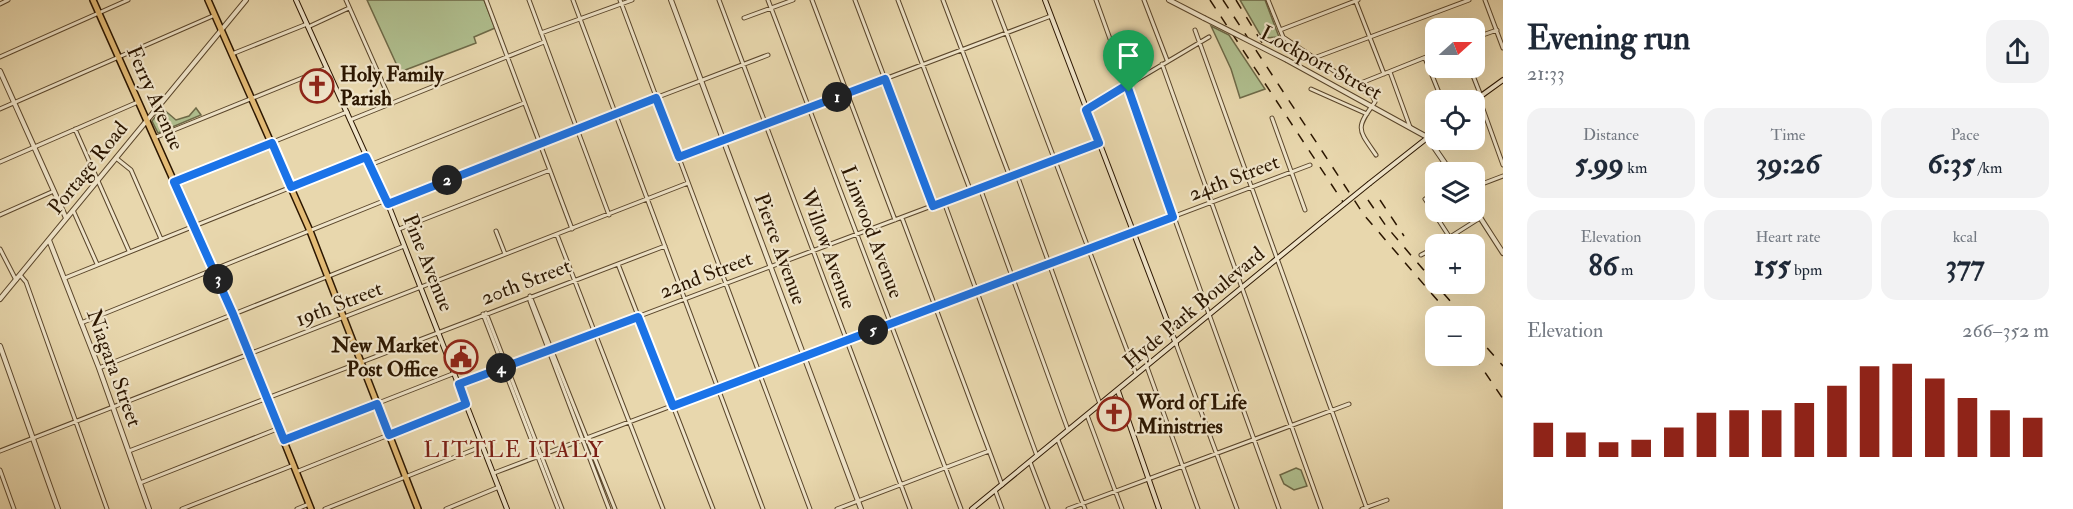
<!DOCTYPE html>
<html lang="en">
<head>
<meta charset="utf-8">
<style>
	:root { --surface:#fff; --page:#f2f2f3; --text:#1f2937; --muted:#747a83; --accent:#8f2418 }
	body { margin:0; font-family:"IM FELL Double Pica",serif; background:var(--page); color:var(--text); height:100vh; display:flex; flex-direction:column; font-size:22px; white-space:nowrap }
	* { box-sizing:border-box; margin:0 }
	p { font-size:20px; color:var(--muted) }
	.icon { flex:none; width:33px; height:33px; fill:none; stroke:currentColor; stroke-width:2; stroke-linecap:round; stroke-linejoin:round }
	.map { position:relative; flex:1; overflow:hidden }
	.drawer { display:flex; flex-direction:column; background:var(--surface); width:570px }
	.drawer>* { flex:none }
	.needle { width:39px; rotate:69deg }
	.controls { position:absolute; left:1425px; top:18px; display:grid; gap:12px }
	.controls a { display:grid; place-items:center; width:60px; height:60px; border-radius:12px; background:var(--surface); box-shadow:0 6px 24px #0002; font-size:30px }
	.pin { position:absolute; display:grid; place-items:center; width:51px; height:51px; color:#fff; margin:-62px -26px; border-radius:50% 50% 50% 0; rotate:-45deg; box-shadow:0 0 6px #0007 }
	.pin .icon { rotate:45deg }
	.km { position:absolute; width:30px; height:30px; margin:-15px; border-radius:50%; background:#222; color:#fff; font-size:16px; line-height:30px; text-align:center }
	.round { display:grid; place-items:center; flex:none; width:63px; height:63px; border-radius:18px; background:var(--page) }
	.summary { display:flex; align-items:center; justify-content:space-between; height:102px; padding:0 24px }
	h1 { font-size:33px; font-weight:700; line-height:45px }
	.figures { display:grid; grid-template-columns:repeat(3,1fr); gap:9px; height:102px; padding:6px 24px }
	.figures div { display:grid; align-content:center; border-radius:15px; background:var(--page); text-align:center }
	.figures b { font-size:30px; font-weight:700 }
	.figures small { font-size:16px; font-weight:400 }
	.figures p { font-size:16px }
	.chart { height:168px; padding:12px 24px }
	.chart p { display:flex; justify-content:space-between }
	.chart svg { width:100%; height:108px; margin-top:6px; stroke:var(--accent); stroke-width:6 }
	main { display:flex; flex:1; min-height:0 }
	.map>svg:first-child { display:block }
	.green { fill:#b0bf8f; stroke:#6e6a48; stroke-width:1.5 }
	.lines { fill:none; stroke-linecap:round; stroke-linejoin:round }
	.minor-casing { stroke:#5a462b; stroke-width:5 }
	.tertiary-casing { stroke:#5a462b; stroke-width:6 }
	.secondary-casing { stroke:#2b1600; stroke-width:6 }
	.primary-casing { stroke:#2b1600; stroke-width:8 }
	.minor { stroke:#f0e5ca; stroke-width:3 }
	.tertiary { stroke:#f0e5ca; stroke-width:4 }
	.secondary { stroke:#f0e5ca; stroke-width:4 }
	.primary { stroke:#e4bc76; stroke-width:5 }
	.rail { stroke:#2b1600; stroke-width:1.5; stroke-dasharray:10 10; stroke-linecap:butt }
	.tertiary-bridge-casing { stroke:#5a462b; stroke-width:6; stroke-linecap:butt }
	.secondary-bridge-casing { stroke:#2b1600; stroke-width:6; stroke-linecap:butt }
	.tertiary-bridge { stroke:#f0e5ca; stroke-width:4 }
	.secondary-bridge { stroke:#f0e5ca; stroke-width:4 }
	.route-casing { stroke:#fff; stroke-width:12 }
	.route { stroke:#1a73e8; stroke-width:8 }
	.labels { text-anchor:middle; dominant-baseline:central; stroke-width:4.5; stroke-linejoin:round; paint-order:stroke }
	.street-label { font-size:21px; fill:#2b1600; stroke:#f0e5ca }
	.poi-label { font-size:21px; font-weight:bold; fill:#2b1600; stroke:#f0e5ca; text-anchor:start }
	.neighbourhood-label { font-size:22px; letter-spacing:1.5px; fill:#7a1f14; stroke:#f0e5ca }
</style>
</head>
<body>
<main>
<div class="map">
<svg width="1503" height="509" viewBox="0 0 1503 509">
	<rect width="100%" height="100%" fill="#e8d7ad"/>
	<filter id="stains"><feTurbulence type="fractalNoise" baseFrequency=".00333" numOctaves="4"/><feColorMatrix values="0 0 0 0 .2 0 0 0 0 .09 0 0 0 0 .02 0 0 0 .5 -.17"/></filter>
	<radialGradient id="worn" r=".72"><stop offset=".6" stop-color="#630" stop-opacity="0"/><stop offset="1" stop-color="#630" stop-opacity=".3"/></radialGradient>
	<path class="green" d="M367 0H484L495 28 474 37 476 43 400 72Z
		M1240 0H1265L1279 37 1262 38Z
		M1211 26 1229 35 1265 89 1240 98 1231 69Z
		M162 108 176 120 189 116 196 108 201 115 158 133 152 121Z
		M1296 468 1301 470 1307 486 1294 490 1284 484 1280 475Z"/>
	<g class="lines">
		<g class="minor-casing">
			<path id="minor" d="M346 0 392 104
				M486 0 572 229
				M529 0 609 215
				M573 0 763 509
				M620 0 810 509
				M719 0 910 509
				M768 0 961 509
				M812 0 895 220
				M855 0 933 206
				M898 0 971 192
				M943 0 1010 177
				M994 0 1136 374
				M1096 0 1279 509
				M1144 0 1167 60
				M1268 0 1283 37 1373 97 1375 102C1355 129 1358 129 1376 155
				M1485 0 1503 48
				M1356 2 1384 74
				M0 4 8 0
				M744 18 793 0
				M308 27 349 8
				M1195 30 1367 509
				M1280 30 1358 0
				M541 33 632 0
				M1474 38 1497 30
				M232 54 307 24
				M0 57 128 0
				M1314 58 1469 0
				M1425 58 1442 100
				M1162 64 1321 509
				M1470 68 1481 96
				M1390 72 1410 127
				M1356 85 1436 53
				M1311 89 1367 114
				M1479 98 1503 165
				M0 109 215 15
				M1086 110 1209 37
				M1272 118 1305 210
				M350 120 544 42
				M75 129 129 251
				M154 138 327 68
				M679 157 1051 16
				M116 158 131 170 161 239
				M0 162 138 102
				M370 165 524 103
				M1017 175 1100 404
				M174 182 347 112
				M1474 187 1503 176
				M980 188 1068 430
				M1425 199 1454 244
				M944 202 1037 456
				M388 204 616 113 768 55
				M73 210 97 264
				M0 215 54 191
				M902 218 1002 485
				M399 229 550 170
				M496 231 505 254
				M557 235 663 509
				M1439 244 1480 218
				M0 249 16 280
				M1421 255 1436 247
				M618 264 713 509
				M20 275 26 282 107 509
				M65 278 366 157
				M530 296 615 509
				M530 296V301L609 509
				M486 313 562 509
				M483 314 558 509
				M81 323 386 200
				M1176 344 1237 509
				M1147 367 1198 509
				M99 368 404 246
				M459 384 1099 143
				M1087 415 1122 509
				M284 440 455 373
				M1058 440 1085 509
				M0 451 688 183
				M129 451 665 246
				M1030 462 1048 509
				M0 470 14 509
				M296 472 466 404
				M494 473 1310 165
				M140 483 277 429
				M995 490 1002 509
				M182 509 294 465
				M297 509 309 504
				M325 509 483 446
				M446 509 499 487
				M837 509 989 451
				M1068 509 1349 404
				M1362 509 1387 500"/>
		</g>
		<g class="tertiary-casing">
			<path id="tertiary" d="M671 0 861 509
				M1169 0 1204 18
				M1287 60 1427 137 1451 172
				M0 71 66 218
				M1474 208 1503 253
				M49 240 99 368 149 509
				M0 299 246 0
				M0 346 58 509"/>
		</g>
		<g class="secondary-casing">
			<path id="secondary" d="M296 0 388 204 507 509
				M1045 0 1176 344
				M1474 101 1503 80
				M1370 183 1436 131
				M1118 391 1159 509
				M972 509 1323 221"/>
		</g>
		<g class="primary-casing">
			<path id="primary" d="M93 0 233 314 311 509
				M208 0 310 231 418 509"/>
		</g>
		<use href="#minor" class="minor"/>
		<use href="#tertiary" class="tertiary"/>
		<use href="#secondary" class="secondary"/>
		<use href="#primary" class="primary"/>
		<path class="rail" d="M1210 0 1343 202
			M1223 0 1364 215 1451 316
			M1236 0 1267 51
			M1368 200 1386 226 1463 316
			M1380 200 1404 236
			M1474 333 1503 366
			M1474 356 1503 399"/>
		<g class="tertiary-bridge-casing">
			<path id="tertiary-bridge" d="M1204 18 1287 60"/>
		</g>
		<g class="secondary-bridge-casing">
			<path id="secondary-bridge" d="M1323 221 1370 183"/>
		</g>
		<use href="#tertiary-bridge" class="tertiary-bridge"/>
		<use href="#secondary-bridge" class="secondary-bridge"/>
	</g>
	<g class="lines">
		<g class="route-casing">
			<path id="route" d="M885 79 933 206 1099 143 1086 110 1127 85 1173 217 673 406 638 317 459 384 466 404 389 435 377 404 284 440 233 314 174 182 272 143 291 187 366 157 388 204 656 98 679 157Z"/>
		</g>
		<use href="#route" class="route"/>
	</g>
	<defs>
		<g id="church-ring" transform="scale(1.725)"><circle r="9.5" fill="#f0e5ca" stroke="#8f2418" stroke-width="1.5"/><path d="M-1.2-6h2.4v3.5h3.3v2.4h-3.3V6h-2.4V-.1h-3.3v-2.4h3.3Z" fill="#8f2418"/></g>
		<g id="civic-ring" transform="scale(1.725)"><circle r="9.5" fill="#f0e5ca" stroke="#8f2418" stroke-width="1.5"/><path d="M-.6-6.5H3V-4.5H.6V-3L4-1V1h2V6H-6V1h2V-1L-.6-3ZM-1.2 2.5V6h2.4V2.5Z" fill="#8f2418"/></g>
	</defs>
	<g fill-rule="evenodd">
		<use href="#church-ring" x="317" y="86"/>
		<use href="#civic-ring" x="461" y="357"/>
		<use href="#church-ring" x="1114" y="414"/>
	</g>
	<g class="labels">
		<g class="street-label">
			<text transform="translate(1321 63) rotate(28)">Lockport Street</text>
			<text transform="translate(155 98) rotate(66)">Ferry Avenue</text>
			<text transform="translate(88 168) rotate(-51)">Portage Road</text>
			<text transform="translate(1234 178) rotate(-21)">24th Street</text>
			<text transform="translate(872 232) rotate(69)">Linwood Avenue</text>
			<text transform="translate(780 249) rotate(70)">Pierce Avenue</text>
			<text transform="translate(828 249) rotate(70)">Willow Avenue</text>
			<text transform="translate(428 263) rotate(68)">Pine Avenue</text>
			<text transform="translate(706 275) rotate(-21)">22nd Street</text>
			<text transform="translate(526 282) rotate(-21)">20th Street</text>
			<text transform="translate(339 304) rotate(-21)">19th Street</text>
			<text transform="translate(1194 308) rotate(-40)">Hyde Park Boulevard</text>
			<text transform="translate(114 368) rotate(70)">Niagara Street</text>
		</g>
		<g class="poi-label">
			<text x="340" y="74">Holy Family<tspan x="340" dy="24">Parish</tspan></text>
			<text x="438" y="345" text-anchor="end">New Market<tspan x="438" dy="24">Post Office</tspan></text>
			<text x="1137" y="402">Word of Life<tspan x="1137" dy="24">Ministries</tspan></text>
		</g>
		<g class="neighbourhood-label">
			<text x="514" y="450">LITTLE ITALY</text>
		</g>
	</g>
	<rect width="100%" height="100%" filter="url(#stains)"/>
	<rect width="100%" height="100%" fill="url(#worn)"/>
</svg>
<div class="controls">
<a><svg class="needle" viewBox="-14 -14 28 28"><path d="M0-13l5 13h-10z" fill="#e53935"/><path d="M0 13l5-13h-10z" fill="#747a83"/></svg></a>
<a><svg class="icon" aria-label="locate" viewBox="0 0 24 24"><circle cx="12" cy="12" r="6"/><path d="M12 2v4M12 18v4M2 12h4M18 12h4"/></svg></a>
<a><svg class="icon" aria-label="layers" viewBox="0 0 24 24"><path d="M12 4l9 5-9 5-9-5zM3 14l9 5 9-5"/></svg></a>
<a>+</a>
<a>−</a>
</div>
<div class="pin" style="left:1129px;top:92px;background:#1e9e55"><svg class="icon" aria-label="arrive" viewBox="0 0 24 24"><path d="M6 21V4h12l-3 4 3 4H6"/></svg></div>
<b class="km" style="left:837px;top:97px">1</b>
<b class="km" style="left:447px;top:180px">2</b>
<b class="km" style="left:218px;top:279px">3</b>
<b class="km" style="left:501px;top:368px">4</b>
<b class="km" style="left:873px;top:330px">5</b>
</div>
<section class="drawer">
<div class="summary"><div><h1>Evening run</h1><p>21:33</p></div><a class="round"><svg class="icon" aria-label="share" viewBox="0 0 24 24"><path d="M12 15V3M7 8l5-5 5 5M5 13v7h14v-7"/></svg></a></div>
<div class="figures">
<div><p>Distance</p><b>5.99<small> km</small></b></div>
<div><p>Time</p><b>39:26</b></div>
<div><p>Pace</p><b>6:35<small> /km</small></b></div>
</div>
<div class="figures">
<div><p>Elevation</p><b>86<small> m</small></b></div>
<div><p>Heart rate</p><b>155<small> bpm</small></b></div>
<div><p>kcal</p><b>377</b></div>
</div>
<div class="chart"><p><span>Elevation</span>266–352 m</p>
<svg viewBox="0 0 160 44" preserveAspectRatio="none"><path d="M5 44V30M15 44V34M25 44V38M35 44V37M45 44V32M55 44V26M65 44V25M75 44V25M85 44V22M95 44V15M105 44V7M115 44V6M125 44V12M135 44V20M145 44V25M155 44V28"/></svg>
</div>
</section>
</main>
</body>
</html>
